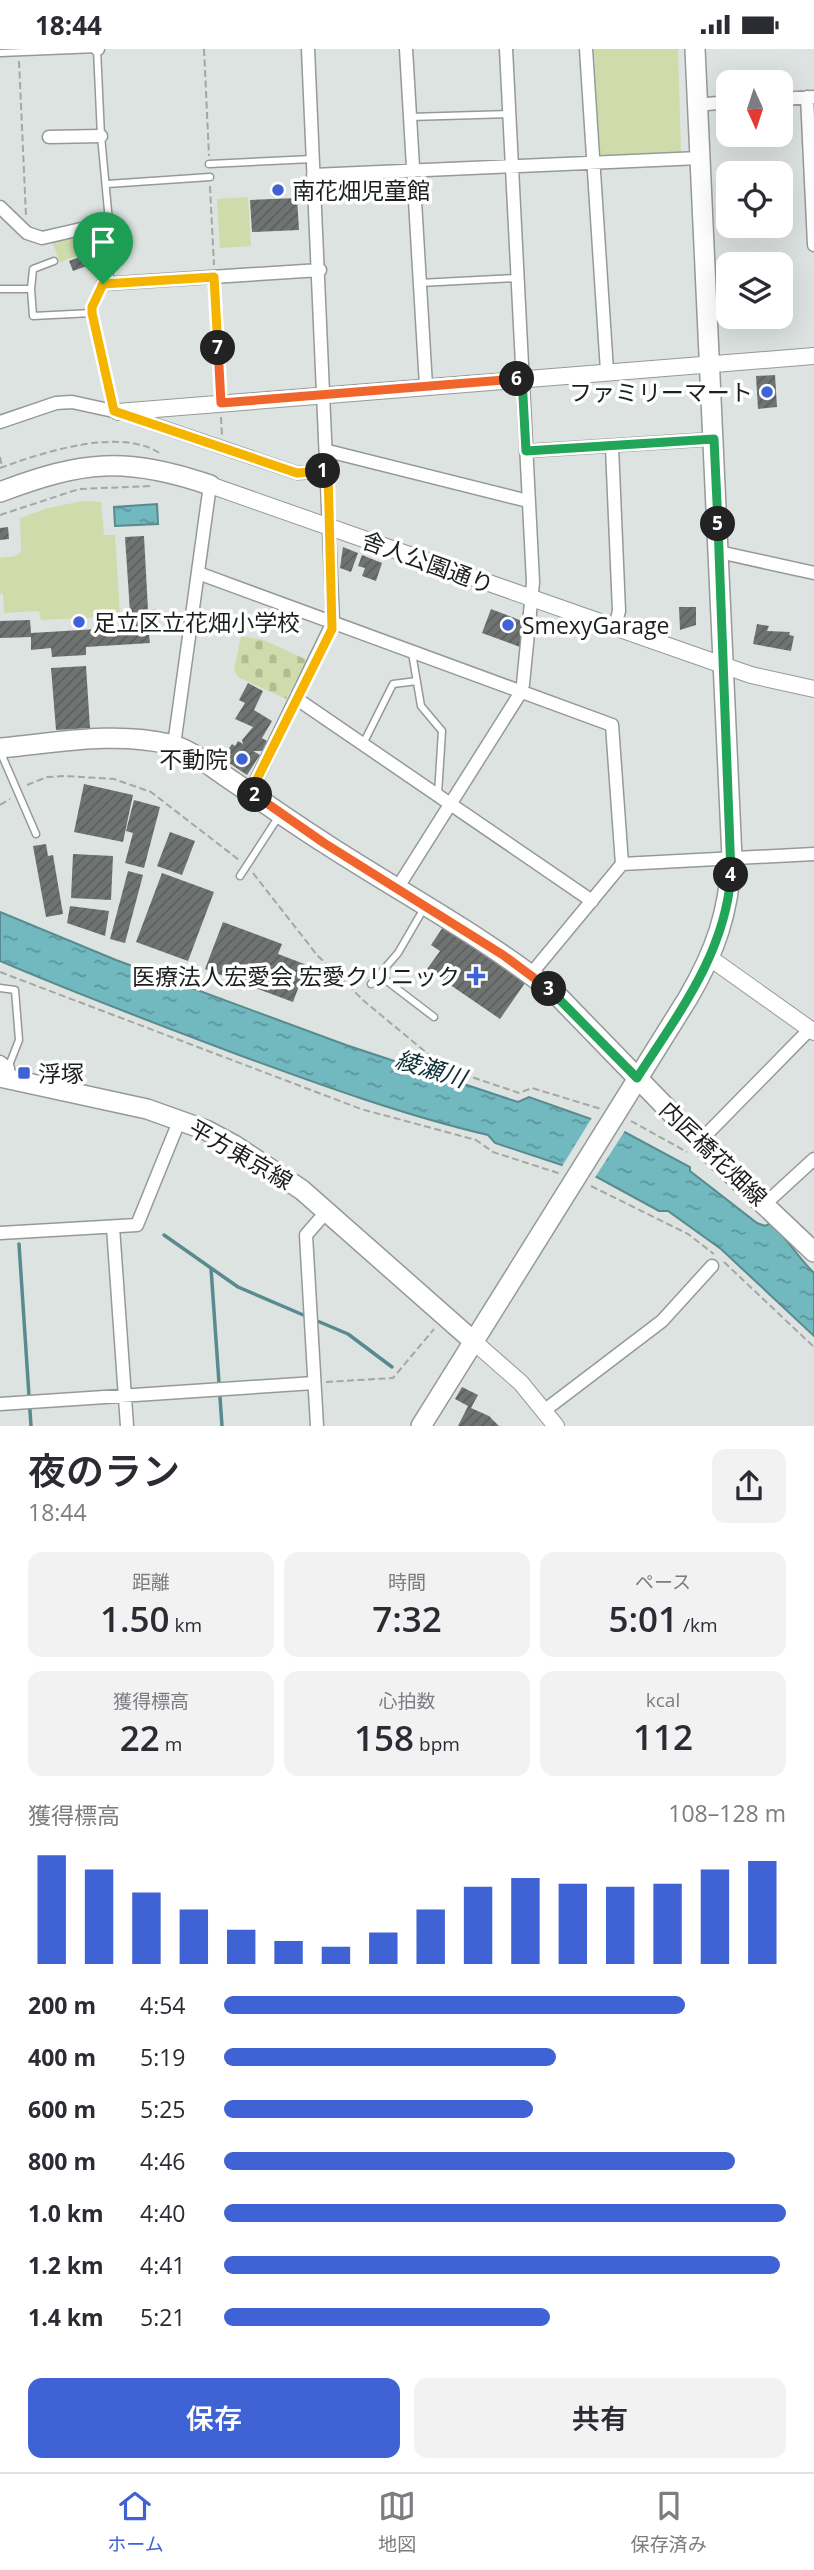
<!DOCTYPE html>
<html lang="ja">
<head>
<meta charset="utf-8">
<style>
	:root { --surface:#fff; --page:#f2f2f3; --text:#2b2b33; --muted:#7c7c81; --line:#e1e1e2; --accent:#3f62d4 }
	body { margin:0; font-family:"Open Sans","Noto Sans JP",sans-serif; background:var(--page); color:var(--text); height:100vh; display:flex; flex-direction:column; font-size:26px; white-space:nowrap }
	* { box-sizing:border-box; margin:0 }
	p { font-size:23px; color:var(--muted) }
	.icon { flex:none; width:38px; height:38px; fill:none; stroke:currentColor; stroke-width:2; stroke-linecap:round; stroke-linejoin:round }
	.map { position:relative; height:1377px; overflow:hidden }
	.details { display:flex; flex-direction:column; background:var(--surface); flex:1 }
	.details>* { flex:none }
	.needle { width:46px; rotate:177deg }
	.fabs { position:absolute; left:716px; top:21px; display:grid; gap:14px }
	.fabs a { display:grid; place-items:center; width:77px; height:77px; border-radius:14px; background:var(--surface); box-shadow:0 7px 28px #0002; font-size:35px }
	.pin { position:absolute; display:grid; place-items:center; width:60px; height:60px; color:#fff; margin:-72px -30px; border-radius:50% 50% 50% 0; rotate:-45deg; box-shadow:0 0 7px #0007 }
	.pin .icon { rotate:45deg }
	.km { position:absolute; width:35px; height:35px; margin:-18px; border-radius:50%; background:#222; color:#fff; font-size:19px; line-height:35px; text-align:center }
	.round { display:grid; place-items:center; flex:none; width:74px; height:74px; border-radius:14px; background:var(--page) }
	.headline { display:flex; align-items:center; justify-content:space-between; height:119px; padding:0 28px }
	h1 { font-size:38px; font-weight:600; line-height:52px }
	.figures { display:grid; grid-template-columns:repeat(3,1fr); gap:10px; height:119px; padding:7px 28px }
	.figures div { display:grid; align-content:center; border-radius:14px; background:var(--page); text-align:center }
	.figures b { font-size:35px; font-weight:600 }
	.figures small { font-size:19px; font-weight:400 }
	.figures p { font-size:19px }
	.chart { height:196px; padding:14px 28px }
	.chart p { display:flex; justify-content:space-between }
	.chart svg { width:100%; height:126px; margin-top:7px; stroke:var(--accent); stroke-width:6 }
	.primary-button { display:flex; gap:14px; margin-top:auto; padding:14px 28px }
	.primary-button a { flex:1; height:80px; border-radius:14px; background:var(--accent); color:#fff; font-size:28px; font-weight:600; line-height:80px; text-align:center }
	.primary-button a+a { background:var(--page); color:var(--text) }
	ul { padding:0 28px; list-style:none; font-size:23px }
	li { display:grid; grid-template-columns:112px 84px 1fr; align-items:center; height:52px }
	li i { height:18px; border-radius:9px; background:var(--accent) }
	.status { display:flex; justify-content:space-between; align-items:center; height:49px; padding:0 35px; background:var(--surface); direction:ltr }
	.status svg { height:19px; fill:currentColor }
	.menu { display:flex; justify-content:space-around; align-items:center; height:98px; border-top:2px solid var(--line); background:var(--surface); font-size:19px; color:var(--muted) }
	.menu a { display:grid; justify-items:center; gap:4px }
	.menu .active { color:var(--accent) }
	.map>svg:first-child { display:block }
	.cemetery { fill:url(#cemetery-stones) }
	.park { fill:#cfdbab }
	.water { fill:url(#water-ripples); stroke:#588a8f; stroke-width:2 }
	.pier { fill:#dde3e0 }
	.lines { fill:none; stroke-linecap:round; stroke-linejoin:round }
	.stream { stroke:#588a8f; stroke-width:3.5 }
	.building { fill:url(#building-hatch) }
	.service-casing { stroke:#959a97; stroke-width:9 }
	.minor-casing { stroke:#959a97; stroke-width:15 }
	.tertiary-casing { stroke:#959a97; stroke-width:18 }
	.secondary-casing { stroke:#959a97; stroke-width:22 }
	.path { stroke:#a3a8a5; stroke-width:2; stroke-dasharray:7 3.5; stroke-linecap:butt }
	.service { stroke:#fff; stroke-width:6 }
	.minor { stroke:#fff; stroke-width:12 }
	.tertiary { stroke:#fff; stroke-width:16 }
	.secondary { stroke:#fff; stroke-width:19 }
	.split-1-casing { stroke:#fff; stroke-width:14 }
	.split-2-casing { stroke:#fff; stroke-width:14 }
	.split-3-casing { stroke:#fff; stroke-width:14 }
	.split-4-casing { stroke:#fff; stroke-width:14 }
	.split-5-casing { stroke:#fff; stroke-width:14 }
	.split-6-casing { stroke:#fff; stroke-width:14 }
	.split-7-casing { stroke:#fff; stroke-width:14 }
	.split-8-casing { stroke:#fff; stroke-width:14 }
	.split-1 { stroke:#f5b400; stroke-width:9 }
	.split-2 { stroke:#f5b400; stroke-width:9 }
	.split-3 { stroke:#f0652b; stroke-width:9 }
	.split-4 { stroke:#22a559; stroke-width:9 }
	.split-5 { stroke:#22a559; stroke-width:9 }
	.split-6 { stroke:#22a559; stroke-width:9 }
	.split-7 { stroke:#f0652b; stroke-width:9 }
	.split-8 { stroke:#f5b400; stroke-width:9 }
	.poi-dot { fill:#3f62d4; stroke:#fff; stroke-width:2.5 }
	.labels { text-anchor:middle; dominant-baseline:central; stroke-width:7; stroke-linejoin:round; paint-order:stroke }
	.poi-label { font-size:23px; fill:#1d1f1e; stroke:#fff; text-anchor:start }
	.street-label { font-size:23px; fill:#1d1f1e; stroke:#fff }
	.water-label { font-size:24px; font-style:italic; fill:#0c3034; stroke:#fff }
</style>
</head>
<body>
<div class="status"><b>18:44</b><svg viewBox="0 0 49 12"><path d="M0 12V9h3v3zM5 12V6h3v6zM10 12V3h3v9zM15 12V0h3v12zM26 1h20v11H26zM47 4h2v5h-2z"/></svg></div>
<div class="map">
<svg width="814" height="1377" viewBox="0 0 814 1377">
	<defs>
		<pattern id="cemetery-stones" width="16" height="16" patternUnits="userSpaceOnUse" patternTransform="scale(1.75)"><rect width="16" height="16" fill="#cfdbab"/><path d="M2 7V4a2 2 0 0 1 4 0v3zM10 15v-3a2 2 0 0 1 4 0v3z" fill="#b1bc93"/></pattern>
		<pattern id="water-ripples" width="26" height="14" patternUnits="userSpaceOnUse" patternTransform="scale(1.75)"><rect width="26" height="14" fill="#71b8bf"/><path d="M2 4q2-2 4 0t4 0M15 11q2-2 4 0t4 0" fill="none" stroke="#5c959b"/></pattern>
		<pattern id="building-hatch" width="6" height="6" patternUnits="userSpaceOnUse" patternTransform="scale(1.75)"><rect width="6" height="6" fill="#6f7473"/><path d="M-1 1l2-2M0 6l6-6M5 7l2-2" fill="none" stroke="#5b5f5e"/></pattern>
	</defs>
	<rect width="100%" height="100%" fill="#dde3e0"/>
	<path class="cemetery" d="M241 587 264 591 307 611 286 650 238 628 234 621Z"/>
	<path class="park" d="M594 0H678L681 104 605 108 600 104Z
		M248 148 251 197 220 199 217 150Z
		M80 185 87 203 60 213 52 193Z
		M83 452 101 453 104 486H115L120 567 41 571 39 562 4 564 3 545H0V509L16 507 21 503 20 469 48 459Z"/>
	<path class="water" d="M157 455 158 475 115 477 114 458Z
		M0 863 116 911 346 996 518 1053 529 1048 619 1080 690 1118V1122L757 1174 765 1177 771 1174C788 1191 797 1207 814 1224V1287L721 1200 668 1162H659L595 1127 495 1094 488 1086C403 1066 321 1036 239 1006 159 976 79 946 0 912Z"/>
	<path class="pier" d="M593 1067 626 1080 594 1130 561 1119Z"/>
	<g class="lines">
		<path class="stream" d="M164 1186 238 1238 308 1268
			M19 1195 31 1377
			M211 1219 222 1377
			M315 1271 348 1285 392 1318"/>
	</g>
	<path class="building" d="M297 149 299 181 252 183 250 151Z
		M88 205 92 215 73 222 69 212Z
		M775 326 777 358 758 360 756 327Z
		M8 478 9 490 0 491V479Z
		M144 487 148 561 156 560 157 576 148 577 150 594 86 598V606L52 608 51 599 31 601V588L0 589V572L30 571 31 584 131 578 125 488Z
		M343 498 358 504 351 523 340 519Z
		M362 506 382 514 376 532 362 527 365 519 358 517Z
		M679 558H696V576L680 581Z
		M491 560 522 572 520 598 482 584Z
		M757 575 769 577 767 582 790 583 789 586 794 587 791 602 753 595Z
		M86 617 90 679 56 681 51 619Z
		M248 634 263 642 254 661 272 672 262 689 267 692 262 702H253L260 706 247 726 226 712 229 707 225 705 232 695 235 697 238 692 243 695 242 691 253 678 235 670 245 654 239 651Z
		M84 735 133 746 123 793 74 783Z
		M134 751 160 758 144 819 125 814 133 784 126 782Z
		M170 783 195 792 182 826 157 817Z
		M46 795 48 807 53 806 63 865 46 868 33 797Z
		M73 805 113 807 111 851 71 849Z
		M128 822 143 826 125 894 110 890Z
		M162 824 214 843 188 912 136 893Z
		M70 857 109 862 105 887 67 874Z
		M223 873 282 895 278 905 307 916 293 953 205 920Z
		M443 878 525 934 500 970 427 920 440 902 431 896Z
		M462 1338 478 1346 471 1359 489 1367 499 1377H458L468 1357 455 1350Z"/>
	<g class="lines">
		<g class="service-casing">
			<path id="service" d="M0 4 97 0 101 87 113 215 92 258 114 362
				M410 68 510 65
				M209 115 312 110
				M107 135 210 128
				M214 228 216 269
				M420 234 517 229
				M0 240H31L33 267 92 264
				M31 240 33 220 54 212
				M412 604 421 657 442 682 438 745
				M363 695 393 635 417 632
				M0 702 36 785
				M240 827 279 767
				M379 926 434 968
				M371 935 398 904 423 861
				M0 939 15 941 19 991 8 1019"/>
		</g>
		<g class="minor-casing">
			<path id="minor" d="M97 0H98
				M406 0 426 337
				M586 0 607 322
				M807 48 814 196
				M780 50 814 48
				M697 56 728 53
				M49 88 101 87
				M313 126 700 109
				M0 158 27 184 42 189 81 180 87 185 107 228
				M103 235 320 221
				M0 373 56 354 72 353 118 363 297 424 328 422
				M612 398 619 562 615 577
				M328 402 528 452
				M526 402 714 390
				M719 503 814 524
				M198 524 612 676 622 815 531 925
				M297 650 592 852
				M174 696 210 436
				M250 744 333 573 308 0
				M622 815 814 805
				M398 838 521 643 523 635 533 533 506 0
				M0 1013 8 1019 9 1030
				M700 1092 810 980
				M766 1154 814 1110
				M113 1178 127 1377
				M0 1184 137 1176 180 1070
				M0 1355 314 1334
				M545 1361 662 1272 712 1217
				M317 1377 306 1186 326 1163"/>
		</g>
		<g class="tertiary-casing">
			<path id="tertiary" d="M118 363 814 307
				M210 436 751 626 814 640
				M710 909 814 983
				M472 1291 521 1334 556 1377"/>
		</g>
		<g class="secondary-casing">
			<path id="secondary" d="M0 443C82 412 125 407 210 436
				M0 699C56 694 114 682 169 695 190 700 207 715 225 727 258 749 291 773 326 795 403 845 485 888 557 946L720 1114 814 1203
				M0 1028 147 1060 206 1081 234 1096 302 1141 472 1291
				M421 1377 688 949C716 901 728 865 732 809L695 0"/>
		</g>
		<path class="path" d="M204 0 209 107
			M19 12 26 167
			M210 137 214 216
			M216 277 220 341
			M221 368 222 387
			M0 408 2 418
			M0 419C41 404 121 377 161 405
			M0 466 79 440 152 437
			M27 736 47 728 65 727 114 730 151 743 239 811
			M0 756 10 750
			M253 824 317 906 364 952 445 1019 519 1044 532 1039 601 1060
			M0 923 361 1060 476 1091 493 1103 561 1125
			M631 1072 687 1103
			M591 1137 688 1185 714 1205
			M724 1213 814 1298
			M326 1333 393 1329 434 1280"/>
		<use href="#service" class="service"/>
		<use href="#minor" class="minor"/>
		<use href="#tertiary" class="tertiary"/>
		<use href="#secondary" class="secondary"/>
	</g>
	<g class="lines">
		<g class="split-1-casing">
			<path id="split-1" d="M103 235 92 258V264L114 362 297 424 323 422"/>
		</g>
		<g class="split-2-casing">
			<path id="split-2" d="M255 746 250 744 332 580 328 422H323"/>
		</g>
		<g class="split-3-casing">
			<path id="split-3" d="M255 746 324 794 503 906 549 940"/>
		</g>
		<g class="split-4-casing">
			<path id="split-4" d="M549 940 637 1029C678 965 725 905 731 826"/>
		</g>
		<g class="split-5-casing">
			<path id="split-5" d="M718 475 731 826"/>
		</g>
		<g class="split-6-casing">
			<path id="split-6" d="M517 330 522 329 526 402 714 390 718 475"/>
		</g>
		<g class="split-7-casing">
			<path id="split-7" d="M218 299 221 354 517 330"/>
		</g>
		<g class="split-8-casing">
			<path id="split-8" d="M103 235 214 228 218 299"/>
		</g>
		<use href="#split-1" class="split-1"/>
		<use href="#split-2" class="split-2"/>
		<use href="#split-3" class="split-3"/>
		<use href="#split-4" class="split-4"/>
		<use href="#split-5" class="split-5"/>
		<use href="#split-6" class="split-6"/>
		<use href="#split-7" class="split-7"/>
		<use href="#split-8" class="split-8"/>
	</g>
	<g class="poi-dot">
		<circle cx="278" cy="141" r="7"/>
		<circle cx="767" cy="343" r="7"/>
		<circle cx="79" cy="573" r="7"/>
		<circle cx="508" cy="576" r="7"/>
		<circle cx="242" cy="710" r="7"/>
		<path d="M472.5 916.5h7v7h7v7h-7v7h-7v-7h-7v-7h7z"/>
		<rect x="17" y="1017" width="14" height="14" rx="3.5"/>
	</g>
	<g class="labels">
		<g class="poi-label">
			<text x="292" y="141">南花畑児童館</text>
			<text x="753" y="343" text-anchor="end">ファミリーマート</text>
			<text x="93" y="573">足立区立花畑小学校</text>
			<text x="522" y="576">SmexyGarage</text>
			<text x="228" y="710" text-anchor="end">不動院</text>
			<text x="460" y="927" text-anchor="end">医療法人宏愛会 宏愛クリニック</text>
			<text x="38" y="1024">浮塚</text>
		</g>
		<g class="street-label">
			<text transform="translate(428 513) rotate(20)">舎人公園通り</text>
			<text transform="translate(714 1104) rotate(44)">内匠橋花畑線</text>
			<text transform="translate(241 1105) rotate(30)">平方東京線</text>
		</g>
		<g class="water-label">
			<text transform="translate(431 1019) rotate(17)">綾瀬川</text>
		</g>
	</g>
</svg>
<div class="fabs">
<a><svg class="needle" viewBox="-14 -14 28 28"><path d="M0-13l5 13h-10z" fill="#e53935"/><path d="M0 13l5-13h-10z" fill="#7c7c81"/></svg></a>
<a><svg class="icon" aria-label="locate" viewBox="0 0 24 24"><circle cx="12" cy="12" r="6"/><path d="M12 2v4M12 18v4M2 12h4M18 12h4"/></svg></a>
<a><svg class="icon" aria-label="layers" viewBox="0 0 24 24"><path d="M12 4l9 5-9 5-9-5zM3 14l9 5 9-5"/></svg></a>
</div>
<div class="pin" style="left:103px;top:235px;background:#1e9e55"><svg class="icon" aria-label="arrive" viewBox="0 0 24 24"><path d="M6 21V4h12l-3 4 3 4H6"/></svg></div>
<b class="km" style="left:323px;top:422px">1</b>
<b class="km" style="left:255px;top:746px">2</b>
<b class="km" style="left:549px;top:940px">3</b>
<b class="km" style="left:731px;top:826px">4</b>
<b class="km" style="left:718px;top:475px">5</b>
<b class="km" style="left:517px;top:330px">6</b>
<b class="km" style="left:218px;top:299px">7</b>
</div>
<section class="details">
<div class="headline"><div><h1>夜のラン</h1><p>18:44</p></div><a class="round"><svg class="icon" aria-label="share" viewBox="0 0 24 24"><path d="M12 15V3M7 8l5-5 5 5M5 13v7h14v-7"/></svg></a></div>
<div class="figures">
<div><p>距離</p><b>1.50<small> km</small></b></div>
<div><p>時間</p><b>7:32</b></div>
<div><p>ペース</p><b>5:01<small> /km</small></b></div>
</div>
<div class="figures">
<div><p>獲得標高</p><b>22<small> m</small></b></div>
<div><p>心拍数</p><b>158<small> bpm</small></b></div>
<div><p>kcal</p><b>112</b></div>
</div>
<div class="chart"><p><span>獲得標高</span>108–128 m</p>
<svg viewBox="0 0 160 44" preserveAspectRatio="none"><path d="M5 44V6M15 44V11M25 44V19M35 44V25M45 44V32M55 44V36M65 44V38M75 44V33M85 44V25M95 44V17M105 44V14M115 44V16M125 44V17M135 44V16M145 44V11M155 44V8"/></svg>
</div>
<ul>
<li><b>200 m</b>4:54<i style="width:82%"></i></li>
<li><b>400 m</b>5:19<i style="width:59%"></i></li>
<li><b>600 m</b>5:25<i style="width:55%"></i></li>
<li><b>800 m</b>4:46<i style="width:91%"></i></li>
<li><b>1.0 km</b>4:40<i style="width:100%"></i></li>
<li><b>1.2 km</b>4:41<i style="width:99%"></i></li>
<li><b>1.4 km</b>5:21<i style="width:58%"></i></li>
</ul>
<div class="primary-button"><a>保存</a><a>共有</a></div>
</section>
<nav class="menu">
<a class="active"><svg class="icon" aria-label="home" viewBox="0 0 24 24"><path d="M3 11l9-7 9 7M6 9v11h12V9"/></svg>ホーム</a>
<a><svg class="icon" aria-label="map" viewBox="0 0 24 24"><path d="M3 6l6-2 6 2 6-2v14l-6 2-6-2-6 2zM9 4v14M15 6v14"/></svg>地図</a>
<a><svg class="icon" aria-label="saved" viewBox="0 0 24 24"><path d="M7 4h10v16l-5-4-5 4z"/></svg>保存済み</a>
</nav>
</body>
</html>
